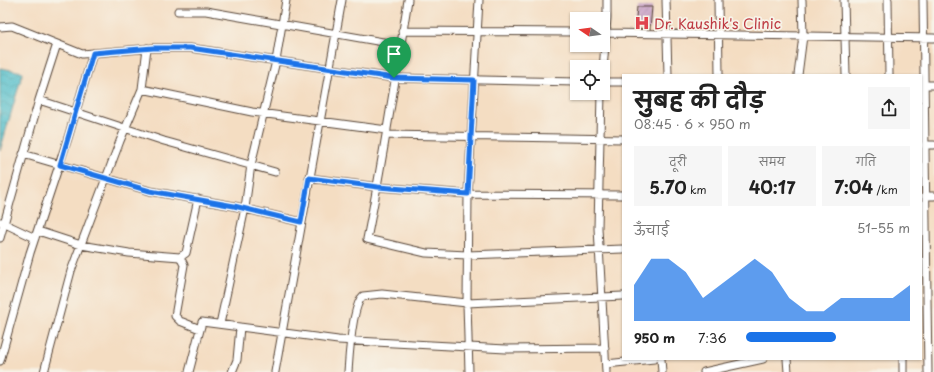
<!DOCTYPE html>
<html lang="hi">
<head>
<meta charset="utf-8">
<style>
	:root { --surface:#fff; --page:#f6f6f6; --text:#222; --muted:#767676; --accent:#1a73e8 }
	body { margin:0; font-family:"Playpen Sans","Playpen Sans Deva",sans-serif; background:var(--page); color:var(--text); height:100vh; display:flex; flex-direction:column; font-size:15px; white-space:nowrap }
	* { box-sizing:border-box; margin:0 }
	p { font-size:13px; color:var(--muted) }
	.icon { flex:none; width:22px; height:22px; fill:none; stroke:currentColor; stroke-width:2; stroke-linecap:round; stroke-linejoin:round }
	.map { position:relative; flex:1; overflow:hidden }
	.sheet { position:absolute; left:622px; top:74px; width:300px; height:286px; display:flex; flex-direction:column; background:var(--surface); border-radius:0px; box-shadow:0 1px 3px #0004 }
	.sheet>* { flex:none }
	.needle { width:26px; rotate:283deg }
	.fabs { position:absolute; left:570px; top:12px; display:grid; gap:8px }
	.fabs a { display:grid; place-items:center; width:40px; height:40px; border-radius:0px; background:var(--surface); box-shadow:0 1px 3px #0004; font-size:20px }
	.pin { position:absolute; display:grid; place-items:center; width:34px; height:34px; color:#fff; margin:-41px -17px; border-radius:50% 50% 50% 0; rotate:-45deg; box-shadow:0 0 4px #0007 }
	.pin .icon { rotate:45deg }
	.round { display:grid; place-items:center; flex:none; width:42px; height:42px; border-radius:0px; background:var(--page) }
	.summary { display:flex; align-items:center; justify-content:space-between; height:68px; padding:0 12px }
	h1 { font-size:22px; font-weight:700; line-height:30px }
	.metrics { display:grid; grid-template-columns:repeat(3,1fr); gap:6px; height:68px; padding:4px 12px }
	.metrics div { display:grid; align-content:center; border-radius:0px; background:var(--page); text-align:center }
	.metrics b { font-size:17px; font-weight:700 }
	.metrics small { font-size:11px; font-weight:400 }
	.metrics p { font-size:11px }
	.chart { height:112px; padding:8px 12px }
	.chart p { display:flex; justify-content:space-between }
	.chart svg { width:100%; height:72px; margin-top:4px; fill:var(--accent); opacity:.7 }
	ul { padding:0 12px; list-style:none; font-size:13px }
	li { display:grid; grid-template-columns:64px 48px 1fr; align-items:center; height:30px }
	li i { height:10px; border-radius:5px; background:var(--accent) }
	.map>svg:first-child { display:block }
	.water { fill:url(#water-waves); stroke:#467474 }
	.building { fill:url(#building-hatch) }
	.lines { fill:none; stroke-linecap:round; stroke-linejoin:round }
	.minor-casing { stroke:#574537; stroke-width:9 }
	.minor { stroke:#fff; stroke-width:7 }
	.route-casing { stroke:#fff; stroke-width:8 }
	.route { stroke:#1a73e8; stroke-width:5 }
	.labels { text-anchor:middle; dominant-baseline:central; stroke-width:3.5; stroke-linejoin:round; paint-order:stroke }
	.health-label { font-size:14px; fill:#be3a42; stroke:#f7f3e8; text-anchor:start }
</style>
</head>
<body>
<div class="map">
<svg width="934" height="372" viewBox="0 0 934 372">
	<defs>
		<pattern id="water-waves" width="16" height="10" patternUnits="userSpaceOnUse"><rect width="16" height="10" fill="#51becb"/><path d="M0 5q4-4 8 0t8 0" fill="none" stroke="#449ba4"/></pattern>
		<pattern id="building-hatch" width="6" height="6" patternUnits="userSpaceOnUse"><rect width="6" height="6" fill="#c296c3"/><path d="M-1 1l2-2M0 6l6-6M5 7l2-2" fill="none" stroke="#9f7b9e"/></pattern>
	</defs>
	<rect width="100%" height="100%" fill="#f7f3e8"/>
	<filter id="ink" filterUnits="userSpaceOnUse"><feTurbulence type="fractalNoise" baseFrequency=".025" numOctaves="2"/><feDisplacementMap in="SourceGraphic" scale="8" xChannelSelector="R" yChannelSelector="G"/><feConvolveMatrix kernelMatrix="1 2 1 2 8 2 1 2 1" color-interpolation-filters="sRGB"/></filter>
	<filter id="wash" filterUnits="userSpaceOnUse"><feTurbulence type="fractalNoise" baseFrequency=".012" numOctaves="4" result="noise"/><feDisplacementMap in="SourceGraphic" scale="16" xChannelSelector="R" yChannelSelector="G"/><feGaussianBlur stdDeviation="0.9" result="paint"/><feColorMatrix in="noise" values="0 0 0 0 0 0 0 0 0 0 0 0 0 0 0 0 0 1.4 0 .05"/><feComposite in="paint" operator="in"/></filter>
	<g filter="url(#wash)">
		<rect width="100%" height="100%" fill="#f4ddc2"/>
		<path class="water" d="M0 68 23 72 0 151Z"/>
		<g id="blocks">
			<path class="building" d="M637 7H652L650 29 635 28Z"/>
		</g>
	</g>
	<g filter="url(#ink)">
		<use href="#blocks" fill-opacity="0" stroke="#574537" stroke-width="1"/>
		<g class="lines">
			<g class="minor-casing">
				<path id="minor" d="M408 0C395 80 383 160 367 239L426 253 467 255 623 249
					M666 0 668 75
					M718 0 719 75
					M844 0 846 75
					M888 0 889 75
					M923 0 928 372
					M178 11H206L400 45
					M0 27 12 26 82 54 153 48H190L394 78 577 82
					M402 31 577 32
					M603 33 934 38
					M603 70 607 18V0
					M798 75 803 36 802 0
					M603 82H623
					M921 85H934
					M142 89 252 112 387 130
					M601 93 598 228 606 372
					M39 100 164 141 275 172
					M387 135 623 139
					M924 145H934
					M23 154 150 191 234 206 301 222
					M309 178 378 187 468 194 623 195
					M925 196H934
					M1 222 35 238
					M38 231 81 245 129 253 180 257 186 253 198 199
					M0 238 39 100 57 44
					M180 257 184 265 175 316 180 321 200 329
					M220 324 245 208 251 165 276 61 286 0
					M661 359 662 372
					M787 359 788 372
					M903 359V372
					M0 361 30 253 68 138 93 53
					M606 364 654 359
					M44 372 71 271 120 141 142 89 147 48
					M189 372 202 322 338 340 506 349 605 348
					M232 372 237 360 240 327
					M275 372 342 0
					M348 372C349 357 352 305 363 296L382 294 467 303 623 296
					M469 372 467 303 468 194 479 0
					M704 372 763 359"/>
			</g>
			<use href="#minor" class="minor"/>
		</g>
	</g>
	<g class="lines" filter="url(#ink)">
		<g class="route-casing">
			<path id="route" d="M153 48H190L394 78 474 80 468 194 378 187 309 178 301 222 234 206 150 191 60 165 93 53Z"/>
		</g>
		<use href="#route" class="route"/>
	</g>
	<defs>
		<g id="hospital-bare" transform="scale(1.2)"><path d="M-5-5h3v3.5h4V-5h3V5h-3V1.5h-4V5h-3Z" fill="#e0444e" stroke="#f7f3e8" stroke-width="2.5" paint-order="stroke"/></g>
	</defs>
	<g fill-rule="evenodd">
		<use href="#hospital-bare" x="642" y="23"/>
	</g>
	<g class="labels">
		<g class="health-label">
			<text x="654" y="23">Dr. Kaushik's Clinic</text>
		</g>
	</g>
</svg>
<div class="fabs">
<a><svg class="needle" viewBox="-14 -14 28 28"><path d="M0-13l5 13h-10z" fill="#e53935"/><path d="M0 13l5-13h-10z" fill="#767676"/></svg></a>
<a><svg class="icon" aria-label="locate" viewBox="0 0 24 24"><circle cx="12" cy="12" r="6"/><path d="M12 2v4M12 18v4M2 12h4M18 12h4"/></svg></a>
</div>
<div class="pin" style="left:394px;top:78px;background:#1e9e55"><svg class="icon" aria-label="arrive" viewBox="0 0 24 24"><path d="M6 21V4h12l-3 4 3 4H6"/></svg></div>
<section class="sheet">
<div class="summary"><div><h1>सुबह की दौड़</h1><p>08:45 · 6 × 950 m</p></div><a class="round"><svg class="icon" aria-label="share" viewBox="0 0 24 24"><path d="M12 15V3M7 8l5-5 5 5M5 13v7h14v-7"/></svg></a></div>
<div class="metrics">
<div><p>दूरी</p><b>5.70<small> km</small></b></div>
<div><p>समय</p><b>40:17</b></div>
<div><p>गति</p><b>7:04<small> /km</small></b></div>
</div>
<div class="chart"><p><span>ऊँचाई</span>51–55 m</p>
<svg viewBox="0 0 160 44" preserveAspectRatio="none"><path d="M0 44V22L10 6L20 6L30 14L40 30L50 22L60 14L70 6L80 14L90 30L100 38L110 38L120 30L130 30L140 30L150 30L160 22V44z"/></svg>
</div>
<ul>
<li><b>950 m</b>7:36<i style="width:55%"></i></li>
</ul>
</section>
</div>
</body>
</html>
